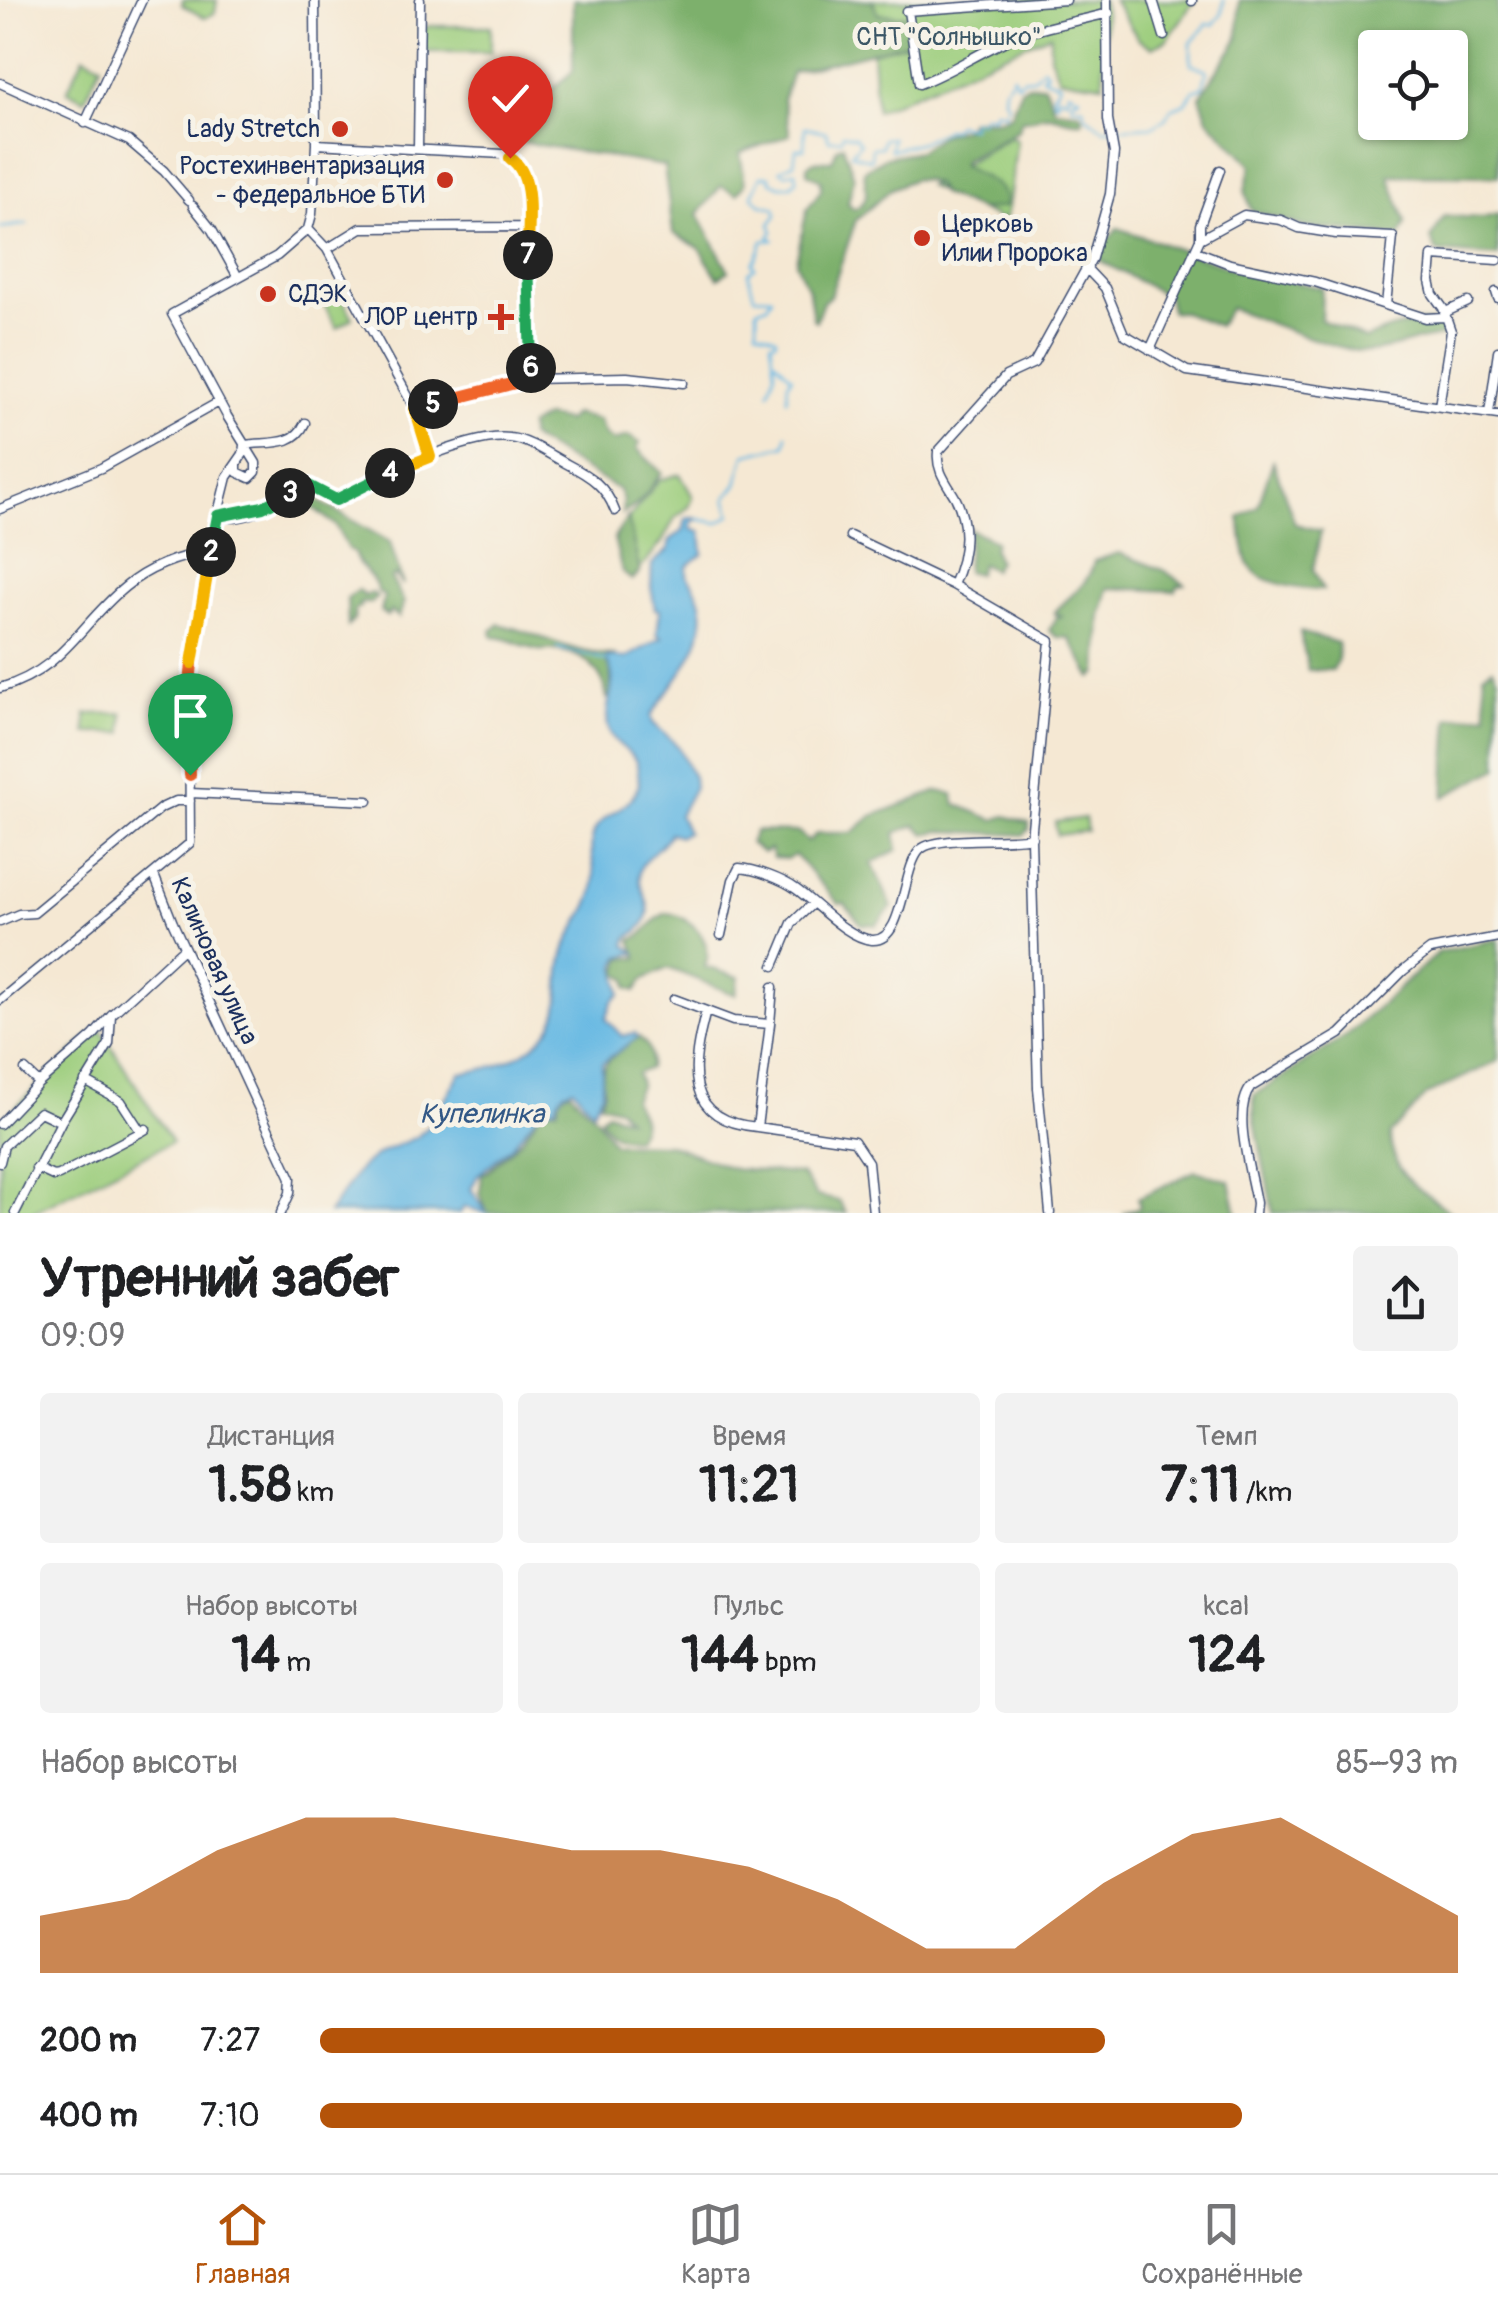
<!DOCTYPE html>
<html lang="ru">
<head>
<meta charset="utf-8">
<style>
	:root { --surface:#fff; --page:#f2f2f2; --text:#202124; --muted:#757577; --line:#e0e0e0; --accent:#b45309 }
	body { margin:0; font-family:Pangolin,sans-serif; background:var(--page); color:var(--text); height:100vh; display:flex; flex-direction:column; font-size:38px; white-space:nowrap }
	* { box-sizing:border-box; margin:0 }
	p { font-size:32px; color:var(--muted) }
	.icon { flex:none; width:55px; height:55px; fill:none; stroke:currentColor; stroke-width:2; stroke-linecap:round; stroke-linejoin:round }
	.map { position:relative; height:1213px; overflow:hidden }
	.drawer { display:flex; flex-direction:column; background:var(--surface); flex:1 }
	.drawer>* { flex:none }
	.controls { position:absolute; left:1358px; top:30px; display:grid; gap:20px }
	.controls a { display:grid; place-items:center; width:110px; height:110px; border-radius:10px; background:var(--surface); box-shadow:0 2px 8px #0004; font-size:50px }
	.pin { position:absolute; display:grid; place-items:center; width:85px; height:85px; color:#fff; margin:-102px -42px; border-radius:50% 50% 50% 0; rotate:-45deg; box-shadow:0 0 10px #0007 }
	.pin .icon { rotate:45deg }
	.km { position:absolute; width:50px; height:50px; margin:-25px; border-radius:50%; background:#222; color:#fff; font-size:28px; line-height:50px; text-align:center }
	.round { display:grid; place-items:center; flex:none; width:105px; height:105px; border-radius:10px; background:var(--page) }
	.summary { display:flex; align-items:center; justify-content:space-between; height:170px; padding:0 40px }
	h1 { font-size:55px; font-weight:800; line-height:75px }
	.figures { display:grid; grid-template-columns:repeat(3,1fr); gap:15px; height:170px; padding:10px 40px }
	.figures div { display:grid; align-content:center; border-radius:10px; background:var(--page); text-align:center }
	.figures b { font-size:50px; font-weight:800 }
	.figures small { font-size:28px; font-weight:400 }
	.figures p { font-size:28px }
	.chart { height:280px; padding:20px 40px }
	.chart p { display:flex; justify-content:space-between }
	.chart svg { width:100%; height:180px; margin-top:10px; fill:var(--accent); opacity:.7 }
	ul { padding:0 40px; list-style:none; font-size:32px }
	li { display:grid; grid-template-columns:160px 120px 1fr; align-items:center; height:75px }
	li i { height:25px; border-radius:12px; background:var(--accent) }
	.tabs { display:flex; justify-content:space-around; align-items:center; height:140px; border-top:2px solid var(--line); background:var(--surface); font-size:28px; color:var(--muted) }
	.tabs a { display:grid; justify-items:center; gap:5px }
	.tabs .active { color:var(--accent) }
	.map>svg:first-child { display:block }
	.green { fill:#9ccd7d; stroke:#5c7e6e; stroke-width:2.5 }
	.forest { fill:#7db06c; stroke:#4c7065; stroke-width:2.5; fill-rule:evenodd }
	.water { fill:#68b9e3; stroke:#4274a0; stroke-width:2.5 }
	.lines { fill:none; stroke-linecap:round; stroke-linejoin:round }
	.stream { stroke:#68b9e3; stroke-width:2.5 }
	.minor-casing { stroke:#3c4b70; stroke-width:11 }
	.minor { stroke:#fff; stroke-width:8 }
	.split-1-casing { stroke:#fff; stroke-width:20 }
	.split-2-casing { stroke:#fff; stroke-width:20 }
	.split-3-casing { stroke:#fff; stroke-width:20 }
	.split-4-casing { stroke:#fff; stroke-width:20 }
	.split-5-casing { stroke:#fff; stroke-width:20 }
	.split-6-casing { stroke:#fff; stroke-width:20 }
	.split-7-casing { stroke:#fff; stroke-width:20 }
	.split-8-casing { stroke:#fff; stroke-width:20 }
	.split-1 { stroke:#f0652b; stroke-width:12 }
	.split-2 { stroke:#f5b400; stroke-width:12 }
	.split-3 { stroke:#22a559; stroke-width:12 }
	.split-4 { stroke:#22a559; stroke-width:12 }
	.split-5 { stroke:#f5b400; stroke-width:12 }
	.split-6 { stroke:#f0652b; stroke-width:12 }
	.split-7 { stroke:#22a559; stroke-width:12 }
	.split-8 { stroke:#f5b400; stroke-width:12 }
	.poi-dot { fill:#c8321e; stroke:#f7f3e8; stroke-width:4 }
	.labels { text-anchor:middle; dominant-baseline:central; stroke-width:10; stroke-linejoin:round; paint-order:stroke }
	.park-label { font-size:25px; fill:#3b5666; stroke:#f7f3e8 }
	.poi-label { font-size:25px; fill:#1b2f5e; stroke:#f7f3e8; text-anchor:end }
	.street-label { font-size:25px; fill:#1b2f5e; stroke:#f7f3e8 }
	.water-label { font-size:28px; font-style:italic; fill:#325886; stroke:#f7f3e8 }
</style>
</head>
<body>
<div class="map">
<svg width="1498" height="1213" viewBox="0 0 1498 1213">
	<rect width="100%" height="100%" fill="#f7f3e8"/>
	<filter id="ink" filterUnits="userSpaceOnUse"><feTurbulence type="fractalNoise" baseFrequency=".01" numOctaves="2"/><feDisplacementMap in="SourceGraphic" scale="20" xChannelSelector="R" yChannelSelector="G"/><feConvolveMatrix kernelMatrix="1 2 1 2 8 2 1 2 1" color-interpolation-filters="sRGB"/></filter>
	<filter id="wash" filterUnits="userSpaceOnUse"><feTurbulence type="fractalNoise" baseFrequency=".0048" numOctaves="4" result="noise"/><feDisplacementMap in="SourceGraphic" scale="40" xChannelSelector="R" yChannelSelector="G"/><feGaussianBlur stdDeviation="2.25" result="paint"/><feColorMatrix in="noise" values="0 0 0 0 0 0 0 0 0 0 0 0 0 0 0 0 0 1.4 0 .05"/><feComposite in="paint" operator="in"/></filter>
	<g filter="url(#wash)">
		<rect width="100%" height="100%" fill="#f5e8d3"/>
		<path class="green" d="M183 0H217L215 13 205 18 182 5Z
			M872 0H1102L1105 12 1103 84 1059 78 1050 56V34L876 111 872 52 910 42 878 14Z
			M1113 0H1195L1167 40 1152 47 1139 40Z
			M429 26H491V52H427L423 47 424 29Z
			M84 56 101 64 85 99 67 91Z
			M539 72 550 85 527 105 516 92Z
			M1010 136 1017 140 1008 208 1004 221 928 186Z
			M339 293 353 318 337 328 322 301Z
			M680 474 693 497 689 507 675 518 662 542 632 579 625 523 659 480Z
			M123 713V733H86V714Z
			M1085 818 1087 831 1057 835 1055 822Z
			M99 1027 172 1142 31 1213H0V1122Z"/>
		<path class="forest" d="M573 0H872L878 14 905 16 911 42 792 72 783 100 790 135 740 153 745 184 737 194 721 186 698 214 729 271 718 278 699 248 673 233 664 166 522 142 513 148 508 139V128L573 71Z
			M1239 0H1498V176L1389 175 1406 223 1400 236 1305 227 1251 210 1245 190 1252 165 1208 119 1200 97 1238 39ZM1375 48H1450V122H1375Z
			M1029 85H1044L1055 109 1079 112 1083 117 1082 121C1069 123 1060 116 1047 115 1037 115 1033 121 1022 120L1018 130 964 160 962 165C979 178 1008 181 1005 207L980 210 941 194 935 184 925 180 914 179 891 189 856 220 830 296 823 302 816 321 813 319 809 292 796 262 807 209 821 190V180L807 173V166L814 161H832L837 148 843 145 854 177 848 203 854 209C872 202 865 186 864 171L886 157 919 151 942 134 967 127 970 120C987 118 992 124 1011 114L1021 88Z
			M1498 214V257L1437 252 1431 239 1444 216 1483 218Z
			M1118 228 1234 269 1322 288 1321 320 1366 339C1383 330 1397 327 1415 323 1424 321 1429 325 1440 321L1447 327 1445 336C1419 337 1396 349 1370 352 1343 354 1258 318 1230 308L1218 326 1183 312H1171L1168 297 1099 260 1101 247Z
			M574 414 598 420 605 435 614 441 628 436 640 443 637 449 662 473C648 490 643 503 622 514L623 502 619 490 529 437V426L545 417 567 421Z
			M1273 461 1295 524 1321 531 1313 569 1323 590C1304 590 1259 584 1249 565 1243 553 1243 532 1239 518L1258 506Z
			M308 495 390 542 403 585 395 575 391 578 404 602 399 617 391 611 387 616 381 612 384 596 378 592C373 572 359 571 354 552L348 549 335 525 310 505Z
			M628 517 640 572 632 580 622 572 614 538Z
			M969 529 995 541 993 549 998 561 993 570 981 564 977 574 966 571Z
			M1119 553 1163 570 1185 584 1178 586 1175 591 1108 588 1101 616 1098 673 1092 678 1069 638 1057 637 1049 631 1056 617H1063L1054 613C1069 595 1090 585 1094 561Z
			M358 590 364 596 372 593 377 597 371 603H360V608L355 609 354 620 348 626 347 599Z
			M499 624C538 633 572 654 613 655L606 660 611 669V695L607 698C603 670 583 652 554 650 549 649 543 651 538 650 522 647 509 637 493 637L492 631Z
			M1300 632 1338 643V659L1332 670H1308Z
			M1493 668 1498 678V768L1444 797 1449 718 1487 714 1483 674Z
			M938 791 953 794 956 804 994 820 1006 816 1029 823V830L1023 835 940 831 925 834 916 825 895 833 898 850 872 863 892 907 876 925 861 924 844 903 839 904 795 855 787 859 773 858 770 849 763 853 750 843 755 831 799 832 808 842 817 833H852L872 816Z
			M667 913C692 916 715 943 705 967L739 977 736 995 668 968 644 979 636 991 628 988 627 979 618 973 622 958H638L631 940C648 935 650 919 667 913Z
			M1498 939V1061L1428 1094 1390 1134C1392 1178 1420 1189 1452 1213H1273L1254 1117V1095L1346 1036 1439 952Z
			M639 1037C650 1046 652 1055 649 1068L637 1074 640 1084 633 1100C642 1116 648 1123 635 1138 617 1139 609 1134 600 1118L607 1112 627 1118 618 1108 600 1103 604 1091C594 1063 619 1051 639 1037Z
			M569 1090 597 1119 613 1143 668 1144 734 1169 801 1174 817 1196 839 1201 846 1213H487L480 1193 482 1173 487 1172 522 1139 540 1113 550 1108 557 1109 560 1097Z
			M1195 1171 1230 1181 1237 1213H1123L1140 1207 1138 1198Z"/>
		<path class="water" d="M691 517 700 519 693 521 691 529 701 532 703 554 687 566V576C728 626 678 674 651 716L653 723 678 746 693 777 694 787 679 815 687 832 680 836 670 833C664 847 645 855 640 869 633 892 670 911 628 938L626 945 636 953 620 957 616 966 621 994 613 1001 606 1019 622 1036 635 1033 638 1037 602 1063V1092L593 1111 573 1088C563 1090 559 1097 556 1106L539 1112 512 1146 478 1175 471 1189 487 1213 464 1207 460 1213H328L360 1168 379 1153 417 1137 429 1126 460 1073C499 1069 554 1048 559 1002 561 983 559 967 566 948 572 929 588 912 593 893 599 872 586 853 594 832 603 811 630 812 639 784 638 777 639 767 635 760 628 749 613 743 609 730 601 705 622 683 606 660L607 657 626 658 662 637 657 634 660 610 655 609 651 587 652 564 668 550 670 540 683 531 686 519Z"/>
		<g class="lines">
			<path class="stream" d="M0 228 27 224
				M775 360 792 377 788 382 787 399
				M769 391 775 371 771 342 776 341V337L757 330V309L767 305 772 297 754 296 748 273 755 267 752 263C759 258 760 247 763 241L774 240 769 237 773 232 770 224 777 215 775 208 760 204 752 195 761 176H770V181L780 186H790L797 180 796 171 785 174 780 170 794 163 796 149H804L805 127 826 132 829 140 841 139 843 134 855 137 860 143 851 154 871 160 872 148 881 147 883 139 892 138 890 150 921 142 947 129 950 130 958 124 971 127 973 119 979 122 983 115 993 116 995 110 1004 113 1008 104 1004 99 1005 88 1013 75 1017 84 1023 79 1033 78 1043 67 1047 72 1042 77 1060 83 1053 95 1054 101 1057 103 1058 96 1068 99V91L1080 97 1072 100V106L1083 107 1086 116 1104 129 1153 126 1165 119 1171 109 1186 103 1194 90 1203 87 1207 70 1191 64V43L1207 24 1213 25 1222 14 1224 0
				M697 519 718 523 731 515 726 498 737 484 745 455 785 445 787 434
				M557 648 606 660"/>
		</g>
	</g>
	<g filter="url(#ink)">
		<g class="lines">
			<g class="minor-casing">
				<path id="minor" d="M1153 0 1164 36
					M1192 0V1
					M906 11 1066 0
					M908 11 919 84C954 71 983 49 1018 36 1046 26 1079 21 1109 13
					M0 83 129 141 164 171 189 200
					M85 123 142 0
					M316 144 503 154 518 163 526 178 531 379 495 386 415 409
					M418 148 420 0
					M193 206 212 230 238 277
					M308 229 327 249 415 409 430 457
					M1200 239V225L1220 170
					M327 249 361 228 527 227
					M1196 251 1230 264 1315 282 1425 318 1444 317 1448 311 1468 302
					M1086 268 1105 288 1124 334 1187 371 1498 415
					M1496 292 1498 298
					M1150 350 1200 239 1244 215 1281 220 1299 228 1336 234 1393 237 1386 305
					M531 379 627 377 684 383
					M1439 406 1451 331 1443 308 1433 294 1430 281 1432 256 1498 260
					M1489 413 1498 351
					M244 445C268 441 294 448 305 423
					M237 464V472L250 478 256 472V463L227 416 172 314 277 256 308 229 312 214 316 144 315 0
					M0 509 101 468 219 402
					M218 516C248 525 277 499 303 486H309L336 500C371 479 471 432 510 438 529 440 550 455 567 464 590 476 606 486 615 511
					M218 516 258 508
					M850 536 953 585 1050 641 1031 839 1038 1088 1050 1213
					M953 585C966 556 970 526 955 497 946 482 936 470 938 452L1006 376 1034 363 1092 258 1110 194 1114 153 1108 120 1107 0
					M0 688C63 670 79 625 125 587 150 566 179 556 211 551
					M190 793 368 801
					M154 875 173 923 291 1178 290 1193 281 1213
					M0 922 19 914 34 913 161 808 176 801H190
					M721 935 733 880 739 868C755 869 782 879 796 889 816 903 847 938 872 940 904 942 902 871 919 851 933 834 1007 843 1032 837
					M774 966 792 923 812 904
					M674 999 733 1021 770 1024 773 987
					M0 1000 190 843 189 686 215 525 227 477 243 454 244 445
					M706 1011C691 1066 682 1120 757 1127
					M770 1024 757 1127 854 1141 868 1162 873 1213
					M85 1081 121 1101 141 1132 146 1129
					M39 1083 93 1036 111 1015
					M0 1124 39 1083 25 1070
					M0 1162 4 1146 40 1112 61 1122
					M36 1168 53 1176 59 1175 141 1132
					M15 1213 61 1122 109 1044 111 1015 184 948
					M1255 1213 1256 1203C1251 1172 1231 1111 1251 1087L1340 1034 1403 971 1430 950 1498 937"/>
			</g>
			<use href="#minor" class="minor"/>
		</g>
	</g>
	<g class="lines" filter="url(#ink)">
		<g class="split-1-casing">
			<path id="split-1" d="M190 775 188 706 192 663"/>
		</g>
		<g class="split-2-casing">
			<path id="split-2" d="M192 663 211 552"/>
		</g>
		<g class="split-3-casing">
			<path id="split-3" d="M211 552 218 516 263 507 290 493"/>
		</g>
		<g class="split-4-casing">
			<path id="split-4" d="M290 493 309 486 336 500 390 473"/>
		</g>
		<g class="split-5-casing">
			<path id="split-5" d="M390 473 430 457 415 409 433 404"/>
		</g>
		<g class="split-6-casing">
			<path id="split-6" d="M433 404 531 379V368"/>
		</g>
		<g class="split-7-casing">
			<path id="split-7" d="M528 255 531 368"/>
		</g>
		<g class="split-8-casing">
			<path id="split-8" d="M510 158C537 176 527 227 528 255"/>
		</g>
		<use href="#split-1" class="split-1"/>
		<use href="#split-2" class="split-2"/>
		<use href="#split-3" class="split-3"/>
		<use href="#split-4" class="split-4"/>
		<use href="#split-5" class="split-5"/>
		<use href="#split-6" class="split-6"/>
		<use href="#split-7" class="split-7"/>
		<use href="#split-8" class="split-8"/>
	</g>
	<g class="poi-dot">
		<circle cx="340" cy="129" r="10"/>
		<circle cx="445" cy="180" r="10"/>
		<circle cx="922" cy="238" r="10"/>
		<circle cx="268" cy="294" r="10"/>
		<path d="M496 302h10v10h10v10h-10v10h-10v-10h-10v-10h10z"/>
	</g>
	<g class="labels">
		<g class="park-label">
			<text x="949" y="37">СНТ "Солнышко"</text>
		</g>
		<g class="poi-label">
			<text x="320" y="129">Lady Stretch</text>
			<text x="425" y="166">Ростехинвентаризация<tspan x="425" dy="29">- федеральное БТИ</tspan></text>
			<text x="942" y="224" text-anchor="start">Церковь<tspan x="942" dy="29">Илии Пророка</tspan></text>
			<text x="288" y="294" text-anchor="start">СДЭК</text>
			<text x="478" y="317">ЛОР центр</text>
		</g>
		<g class="street-label">
			<text transform="translate(214 961) rotate(66)">Калиновая улица</text>
		</g>
		<g class="water-label">
			<text x="482" y="1114">Купелинка</text>
		</g>
	</g>
</svg>
<div class="controls">
<a><svg class="icon" aria-label="locate" viewBox="0 0 24 24"><circle cx="12" cy="12" r="6"/><path d="M12 2v4M12 18v4M2 12h4M18 12h4"/></svg></a>
</div>
<div class="pin" style="left:190px;top:775px;background:#1e9e55"><svg class="icon" aria-label="arrive" viewBox="0 0 24 24"><path d="M6 21V4h12l-3 4 3 4H6"/></svg></div>
<div class="pin" style="left:510px;top:158px;background:#d93025"><svg class="icon" aria-label="check" viewBox="0 0 24 24"><path d="M5 12l5 5 9-10"/></svg></div>
<b class="km" style="left:211px;top:552px">2</b>
<b class="km" style="left:290px;top:493px">3</b>
<b class="km" style="left:390px;top:473px">4</b>
<b class="km" style="left:433px;top:404px">5</b>
<b class="km" style="left:531px;top:368px">6</b>
<b class="km" style="left:528px;top:255px">7</b>
</div>
<section class="drawer">
<div class="summary"><div><h1>Утренний забег</h1><p>09:09</p></div><a class="round"><svg class="icon" aria-label="share" viewBox="0 0 24 24"><path d="M12 15V3M7 8l5-5 5 5M5 13v7h14v-7"/></svg></a></div>
<div class="figures">
<div><p>Дистанция</p><b>1.58<small> km</small></b></div>
<div><p>Время</p><b>11:21</b></div>
<div><p>Темп</p><b>7:11<small> /km</small></b></div>
</div>
<div class="figures">
<div><p>Набор высоты</p><b>14<small> m</small></b></div>
<div><p>Пульс</p><b>144<small> bpm</small></b></div>
<div><p>kcal</p><b>124</b></div>
</div>
<div class="chart"><p><span>Набор высоты</span>85–93 m</p>
<svg viewBox="0 0 160 44" preserveAspectRatio="none"><path d="M0 44V30L10 26L20 14L30 6L40 6L50 10L60 14L70 14L80 18L90 26L100 38L110 38L120 22L130 10L140 6L150 18L160 30V44z"/></svg>
</div>
<ul>
<li><b>200 m</b>7:27<i style="width:69%"></i></li>
<li><b>400 m</b>7:10<i style="width:81%"></i></li>
</ul>
</section>
<nav class="tabs">
<a class="active"><svg class="icon" aria-label="home" viewBox="0 0 24 24"><path d="M3 11l9-7 9 7M6 9v11h12V9"/></svg>Главная</a>
<a><svg class="icon" aria-label="map" viewBox="0 0 24 24"><path d="M3 6l6-2 6 2 6-2v14l-6 2-6-2-6 2zM9 4v14M15 6v14"/></svg>Карта</a>
<a><svg class="icon" aria-label="saved" viewBox="0 0 24 24"><path d="M7 4h10v16l-5-4-5 4z"/></svg>Сохранённые</a>
</nav>
</body>
</html>
